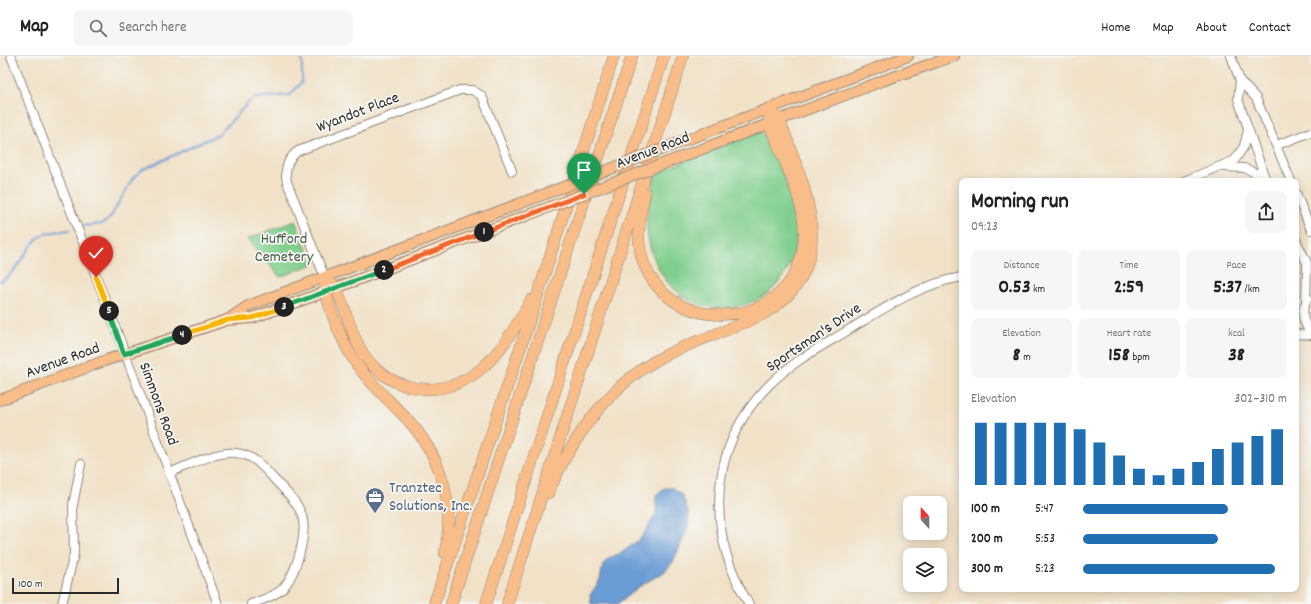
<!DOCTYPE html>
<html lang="en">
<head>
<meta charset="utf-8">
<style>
	:root { --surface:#fff; --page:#f6f6f6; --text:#222; --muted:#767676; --line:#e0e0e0; --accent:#1f6fb2 }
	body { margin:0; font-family:Dekko,sans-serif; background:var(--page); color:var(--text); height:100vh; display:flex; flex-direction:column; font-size:15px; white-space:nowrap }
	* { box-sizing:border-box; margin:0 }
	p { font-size:13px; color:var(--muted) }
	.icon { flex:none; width:22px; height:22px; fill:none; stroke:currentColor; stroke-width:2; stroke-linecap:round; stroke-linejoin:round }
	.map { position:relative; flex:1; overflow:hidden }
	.details { position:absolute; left:959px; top:122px; width:340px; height:414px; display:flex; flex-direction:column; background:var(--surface); border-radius:8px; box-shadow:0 2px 10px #0003 }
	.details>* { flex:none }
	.needle { width:26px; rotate:339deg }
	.tools { position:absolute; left:903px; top:440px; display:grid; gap:8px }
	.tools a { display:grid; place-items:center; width:44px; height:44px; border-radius:8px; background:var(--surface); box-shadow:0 2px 10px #0003; font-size:20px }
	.scale { position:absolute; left:12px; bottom:10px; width:107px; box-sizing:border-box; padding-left:4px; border:2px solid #2b2b2b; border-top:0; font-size:11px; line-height:14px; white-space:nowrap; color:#2b2b2b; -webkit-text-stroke:3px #f6f6f2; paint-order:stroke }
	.pin { position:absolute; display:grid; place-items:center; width:34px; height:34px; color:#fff; margin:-41px -17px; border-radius:50% 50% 50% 0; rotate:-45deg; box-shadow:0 0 4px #0007 }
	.pin .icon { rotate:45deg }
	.km { position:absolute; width:20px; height:20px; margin:-10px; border-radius:50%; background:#222; color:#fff; font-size:11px; line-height:20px; text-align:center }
	.round { display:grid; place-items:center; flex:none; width:42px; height:42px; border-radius:8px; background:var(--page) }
	.head { display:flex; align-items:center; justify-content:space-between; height:68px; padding:0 12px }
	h1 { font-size:22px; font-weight:700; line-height:30px }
	.stats { display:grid; grid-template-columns:repeat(3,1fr); gap:6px; height:68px; padding:4px 12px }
	.stats div { display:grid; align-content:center; border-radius:8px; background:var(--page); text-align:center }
	.stats b { font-size:20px; font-weight:700 }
	.stats small { font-size:11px; font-weight:400 }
	.stats p { font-size:11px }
	.chart { height:112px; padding:8px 12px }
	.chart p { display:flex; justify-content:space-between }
	.chart svg { width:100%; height:72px; margin-top:4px; stroke:var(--accent); stroke-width:6 }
	ul { padding:0 12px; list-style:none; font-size:13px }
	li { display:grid; grid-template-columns:64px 48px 1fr; align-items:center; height:30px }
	li i { height:10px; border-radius:5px; background:var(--accent) }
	header { display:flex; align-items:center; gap:24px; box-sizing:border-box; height:56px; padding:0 20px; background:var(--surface); border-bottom:1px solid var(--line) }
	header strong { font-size:19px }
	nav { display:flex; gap:22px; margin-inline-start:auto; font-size:14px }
	.search { width:280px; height:36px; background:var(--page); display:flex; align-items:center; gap:10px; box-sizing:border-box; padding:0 14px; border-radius:8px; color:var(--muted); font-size:15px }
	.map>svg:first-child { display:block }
	.green { fill:#81cf8f; stroke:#567d5d }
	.water { fill:#6b9cd5; stroke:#4b6480 }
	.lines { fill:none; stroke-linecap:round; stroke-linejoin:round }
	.stream { stroke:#6b9cd5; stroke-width:2 }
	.minor-casing { stroke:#8e8679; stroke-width:10 }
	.major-casing { stroke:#8e8679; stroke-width:12 }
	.highway-casing { stroke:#8e8679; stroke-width:12 }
	.minor { stroke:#fff; stroke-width:8 }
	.major { stroke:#f8bd89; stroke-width:10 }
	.highway { stroke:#f8bd89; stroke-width:11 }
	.major-bridge-casing { stroke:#8e8679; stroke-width:12; stroke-linecap:butt }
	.major-bridge { stroke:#f8bd89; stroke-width:10 }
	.split-1-casing { stroke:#fff; stroke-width:8 }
	.split-2-casing { stroke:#fff; stroke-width:8 }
	.split-3-casing { stroke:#fff; stroke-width:8 }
	.split-4-casing { stroke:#fff; stroke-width:8 }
	.split-5-casing { stroke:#fff; stroke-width:8 }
	.split-6-casing { stroke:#fff; stroke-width:8 }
	.split-1 { stroke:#f0652b; stroke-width:5 }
	.split-2 { stroke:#f0652b; stroke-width:5 }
	.split-3 { stroke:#22a559; stroke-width:5 }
	.split-4 { stroke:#f5b400; stroke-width:5 }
	.split-5 { stroke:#22a559; stroke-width:5 }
	.split-6 { stroke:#f5b400; stroke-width:5 }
	.labels { text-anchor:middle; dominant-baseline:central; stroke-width:3.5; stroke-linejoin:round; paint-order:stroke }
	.street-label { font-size:16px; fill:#2b2b2b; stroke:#f6f6f2 }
	.park-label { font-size:16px; fill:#455c49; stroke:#f6f6f2 }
	.service-label { font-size:16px; fill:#4e5e75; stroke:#f6f6f2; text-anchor:start }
</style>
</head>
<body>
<header>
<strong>Map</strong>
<div class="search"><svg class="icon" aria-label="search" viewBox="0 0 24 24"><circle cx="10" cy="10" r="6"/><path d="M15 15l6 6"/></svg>Search here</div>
<nav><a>Home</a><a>Map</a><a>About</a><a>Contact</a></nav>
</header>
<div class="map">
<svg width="1311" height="548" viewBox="0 0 1311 548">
	<rect width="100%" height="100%" fill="#f6f6f2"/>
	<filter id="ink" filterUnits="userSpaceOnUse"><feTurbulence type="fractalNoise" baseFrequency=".025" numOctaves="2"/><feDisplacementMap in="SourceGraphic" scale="8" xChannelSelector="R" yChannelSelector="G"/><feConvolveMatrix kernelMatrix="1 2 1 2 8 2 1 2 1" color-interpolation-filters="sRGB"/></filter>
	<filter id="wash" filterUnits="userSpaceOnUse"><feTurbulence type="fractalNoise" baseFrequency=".012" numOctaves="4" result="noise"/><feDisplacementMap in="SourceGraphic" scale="16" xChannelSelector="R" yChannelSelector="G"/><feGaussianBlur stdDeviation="0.9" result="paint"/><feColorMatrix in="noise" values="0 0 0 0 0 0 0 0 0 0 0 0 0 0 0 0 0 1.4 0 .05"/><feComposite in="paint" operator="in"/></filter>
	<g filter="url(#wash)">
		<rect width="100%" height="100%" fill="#f1e1c7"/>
		<path class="green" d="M760 75C764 79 769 84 772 88 778 101 782 117 787 131 793 149 799 171 796 191 794 204 787 215 779 226 757 254 711 261 681 239 662 225 649 198 647 174 645 160 653 132 655 117Z
			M295 165 313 208 280 221 247 183Z"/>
		<path class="water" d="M664 432H672L682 439 689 458 688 472 673 506 664 516 640 530 617 548H591L590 539 600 524 603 509 609 502 623 496 641 482 656 458V439Z"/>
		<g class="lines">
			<path class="stream" d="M82 170 102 168 110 162 133 122 142 114 219 78 249 46 255 42 290 39 302 26V0
				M0 225C16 221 26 190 41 180 49 175 62 175 71 174"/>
		</g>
	</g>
	<g filter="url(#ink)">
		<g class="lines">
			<g class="minor-casing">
				<path id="minor" d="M11 0 109 254 218 548
					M1231 0 1240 25 1256 42 1291 125
					M1240 25 1238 43 1266 125
					M1277 89 1311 76
					M1223 111 1244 112 1265 121
					M1184 125 1235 104 1244 90 1248 74
					M1296 137 1311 174
					M1296 184 1307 207 1306 246
					M325 222 287 126C284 113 287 103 298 95L460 34H472L482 40 512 115
					M1308 242C1300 255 1302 266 1311 277
					M1296 278 1311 279
					M169 417C187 410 216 395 235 397 253 398 263 411 274 423 284 434 296 444 301 457 309 476 296 520 281 534 273 541 261 544 251 548
					M62 548 74 498 73 449 81 408
					M749 548C705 475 708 390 770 328 793 305 823 290 850 273 885 252 920 228 962 221"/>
			</g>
			<g class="major-casing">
				<path id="major" d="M673 89 908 0
					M668 106 882 25 954 0
					M229 263 248 250 545 138
					M0 344 104 305 227 264 252 262 336 232 541 154"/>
			</g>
			<g class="highway-casing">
				<path id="highway" d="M645 137C641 153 638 169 639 185 648 284 798 283 804 183 807 146 782 101 769 67V53
					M325 222C325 237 329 249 334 263 341 281 349 299 361 314 376 334 396 350 413 370 443 406 455 450 445 497
					M325 222C328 225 333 228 336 232 339 237 341 244 343 249 349 266 354 284 364 299 375 315 392 327 411 331 472 344 506 290 531 244
					M548 437C571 385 605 334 655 305 689 285 728 276 763 258 845 212 804 129 779 63L769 53
					M434 548 533 254 614 0
					M451 548 632 0
					M486 548 664 0
					M507 548 683 0"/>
			</g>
			<use href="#minor" class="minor"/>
			<use href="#major" class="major"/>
			<use href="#highway" class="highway"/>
			<g class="major-bridge-casing">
				<path id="major-bridge" d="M545 138 673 89
					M541 154 668 106"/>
			</g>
			<use href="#major-bridge" class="major-bridge"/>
		</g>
	</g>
	<g class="lines" filter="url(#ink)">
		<g class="split-1-casing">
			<path id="split-1" d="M484 176 584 138"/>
		</g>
		<g class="split-2-casing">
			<path id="split-2" d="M384 214 484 176"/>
		</g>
		<g class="split-3-casing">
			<path id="split-3" d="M284 251 384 214"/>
		</g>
		<g class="split-4-casing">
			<path id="split-4" d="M182 279 227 264 252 262 284 251"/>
		</g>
		<g class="split-5-casing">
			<path id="split-5" d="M109 255 124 298 182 279"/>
		</g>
		<g class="split-6-casing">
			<path id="split-6" d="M96 221 109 255"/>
		</g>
		<use href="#split-1" class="split-1"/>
		<use href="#split-2" class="split-2"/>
		<use href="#split-3" class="split-3"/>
		<use href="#split-4" class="split-4"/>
		<use href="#split-5" class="split-5"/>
		<use href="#split-6" class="split-6"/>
	</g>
	<defs>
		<g id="office-pin" transform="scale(1)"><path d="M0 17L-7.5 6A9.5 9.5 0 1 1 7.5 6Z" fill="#5c6f8a" stroke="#f6f6f2"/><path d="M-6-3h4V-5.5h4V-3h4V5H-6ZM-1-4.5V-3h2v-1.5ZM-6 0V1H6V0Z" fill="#fff"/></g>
	</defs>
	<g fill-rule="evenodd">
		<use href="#office-pin" x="375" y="441"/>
	</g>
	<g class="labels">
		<g class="street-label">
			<text transform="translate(358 57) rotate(-21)">Wyandot Place</text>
			<text transform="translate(653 95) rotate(-21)">Avenue Road</text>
			<text transform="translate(814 282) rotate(-34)">Sportsman's Drive</text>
			<text transform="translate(63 305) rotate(-20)">Avenue Road</text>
			<text transform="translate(158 348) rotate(70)">Simmons Road</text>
		</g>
		<g class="park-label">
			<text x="284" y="183">Hufford<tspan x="284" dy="18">Cemetery</tspan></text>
		</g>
		<g class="service-label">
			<text x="389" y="432">Tranztec<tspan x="389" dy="18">Solutions, Inc.</tspan></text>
		</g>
	</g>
</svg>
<div class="tools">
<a><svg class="needle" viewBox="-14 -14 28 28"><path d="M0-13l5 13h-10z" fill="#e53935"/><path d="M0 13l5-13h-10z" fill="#767676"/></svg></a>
<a><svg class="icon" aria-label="layers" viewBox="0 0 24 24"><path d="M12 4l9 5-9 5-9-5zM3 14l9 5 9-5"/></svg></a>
</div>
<div class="scale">100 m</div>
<div class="pin" style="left:584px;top:138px;background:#1e9e55"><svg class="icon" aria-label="arrive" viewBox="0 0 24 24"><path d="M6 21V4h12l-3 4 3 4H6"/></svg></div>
<div class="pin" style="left:96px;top:221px;background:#d93025"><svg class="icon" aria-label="check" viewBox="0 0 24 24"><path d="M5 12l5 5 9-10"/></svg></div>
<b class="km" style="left:484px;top:176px">1</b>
<b class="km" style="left:384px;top:214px">2</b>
<b class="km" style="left:284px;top:251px">3</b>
<b class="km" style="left:182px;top:279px">4</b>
<b class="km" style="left:109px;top:255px">5</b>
<section class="details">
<div class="head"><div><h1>Morning run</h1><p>09:23</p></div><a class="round"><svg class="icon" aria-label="share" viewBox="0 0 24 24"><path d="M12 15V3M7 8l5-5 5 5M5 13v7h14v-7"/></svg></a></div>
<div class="stats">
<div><p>Distance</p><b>0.53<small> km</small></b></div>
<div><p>Time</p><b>2:59</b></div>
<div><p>Pace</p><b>5:37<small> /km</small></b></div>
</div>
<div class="stats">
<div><p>Elevation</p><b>8<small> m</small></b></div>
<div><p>Heart rate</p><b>158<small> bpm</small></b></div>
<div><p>kcal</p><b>38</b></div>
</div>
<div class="chart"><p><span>Elevation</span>302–310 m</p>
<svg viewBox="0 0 160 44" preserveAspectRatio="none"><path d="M5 44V6M15 44V6M25 44V6M35 44V6M45 44V6M55 44V10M65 44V18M75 44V26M85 44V34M95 44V38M105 44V34M115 44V30M125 44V22M135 44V18M145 44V14M155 44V10"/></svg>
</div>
<ul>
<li><b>100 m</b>5:47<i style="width:71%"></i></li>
<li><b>200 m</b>5:53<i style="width:66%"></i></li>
<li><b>300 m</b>5:23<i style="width:94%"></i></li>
</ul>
</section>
</div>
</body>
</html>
